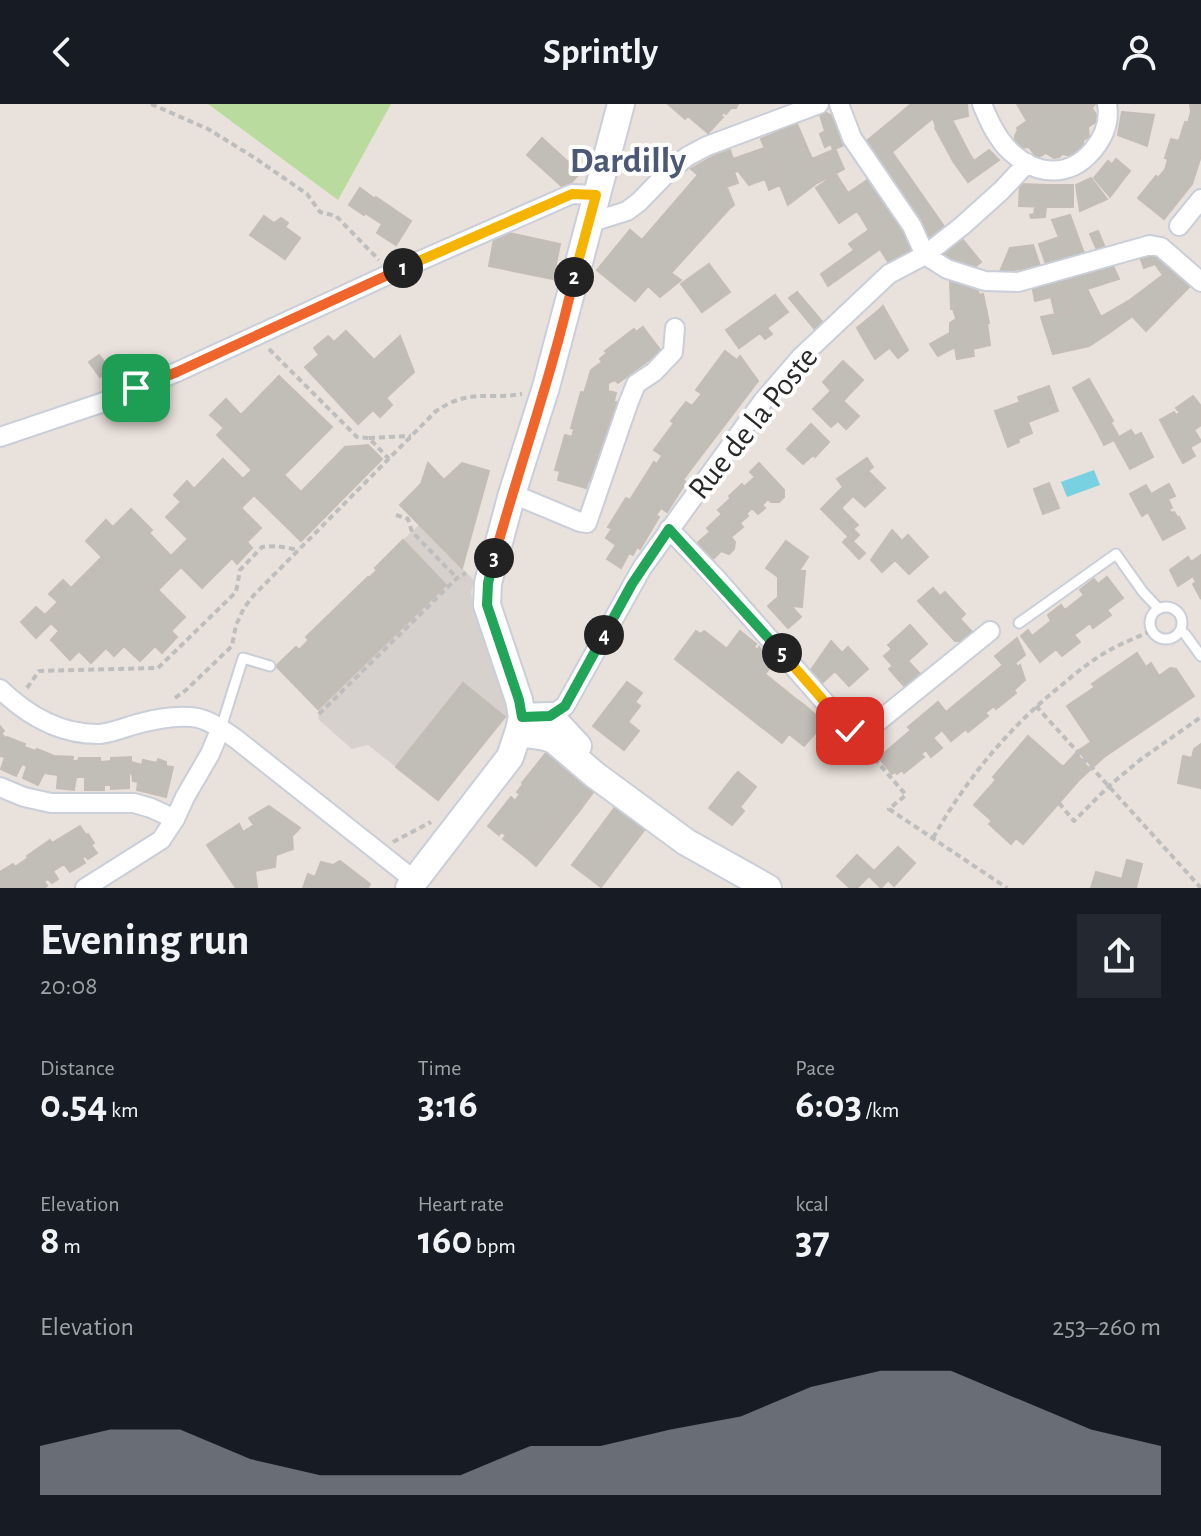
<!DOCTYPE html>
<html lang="en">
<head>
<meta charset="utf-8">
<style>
	:root { --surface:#171b24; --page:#242831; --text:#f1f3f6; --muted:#9ea1a6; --accent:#8c9099 }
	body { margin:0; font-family:"Alegreya Sans",sans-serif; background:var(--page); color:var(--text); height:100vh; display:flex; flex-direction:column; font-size:30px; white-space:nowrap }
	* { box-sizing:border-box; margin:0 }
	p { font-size:26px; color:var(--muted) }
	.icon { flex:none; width:44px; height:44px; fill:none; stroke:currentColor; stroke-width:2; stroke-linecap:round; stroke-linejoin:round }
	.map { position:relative; height:784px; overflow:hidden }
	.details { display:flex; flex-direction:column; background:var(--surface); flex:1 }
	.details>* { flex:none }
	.pin { position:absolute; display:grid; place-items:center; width:68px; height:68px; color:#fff; margin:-34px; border-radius:16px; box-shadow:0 4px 12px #0006 }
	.km { position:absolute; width:40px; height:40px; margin:-20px; border-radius:50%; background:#222; color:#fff; font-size:22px; line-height:40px; text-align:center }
	.round { display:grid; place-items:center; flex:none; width:84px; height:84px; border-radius:0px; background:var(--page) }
	.summary { display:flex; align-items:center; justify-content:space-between; height:136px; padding:0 40px }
	h1 { font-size:44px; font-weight:700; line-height:60px }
	.metrics { display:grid; grid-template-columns:repeat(3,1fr); gap:12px; height:136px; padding:8px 40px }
	.metrics div { display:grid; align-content:center }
	.metrics b { font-size:40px; font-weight:700 }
	.metrics small { font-size:22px; font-weight:400 }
	.metrics p { font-size:22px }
	.chart { height:224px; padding:16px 40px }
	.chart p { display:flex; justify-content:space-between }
	.chart svg { width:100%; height:144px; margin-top:8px; fill:var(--accent); opacity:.7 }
	header { display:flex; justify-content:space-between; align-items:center; height:104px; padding:0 40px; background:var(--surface); font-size:36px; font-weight:700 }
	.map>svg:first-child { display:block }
	.green { fill:#b9db9d }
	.plaza { fill:#d6d1cd }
	.water { fill:#78d1e1 }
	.building { fill:#c1bdb7; stroke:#c4bdb5; stroke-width:2 }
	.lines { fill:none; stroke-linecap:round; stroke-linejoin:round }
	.lane-casing { stroke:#caced9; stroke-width:13 }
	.street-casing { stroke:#caced9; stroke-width:22 }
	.secondary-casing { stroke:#caced9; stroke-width:30 }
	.path { stroke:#bebebe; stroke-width:4; stroke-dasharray:6 4; stroke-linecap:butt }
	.lane { stroke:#fff; stroke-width:9 }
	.street { stroke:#fff; stroke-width:18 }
	.secondary { stroke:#fff; stroke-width:26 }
	.split-1-casing { stroke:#fff; stroke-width:16 }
	.split-2-casing { stroke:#fff; stroke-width:16 }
	.split-3-casing { stroke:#fff; stroke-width:16 }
	.split-4-casing { stroke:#fff; stroke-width:16 }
	.split-5-casing { stroke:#fff; stroke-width:16 }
	.split-6-casing { stroke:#fff; stroke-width:16 }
	.split-1 { stroke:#f0652b; stroke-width:10 }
	.split-2 { stroke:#f5b400; stroke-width:10 }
	.split-3 { stroke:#f0652b; stroke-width:10 }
	.split-4 { stroke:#22a559; stroke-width:10 }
	.split-5 { stroke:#22a559; stroke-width:10 }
	.split-6 { stroke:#f5b400; stroke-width:10 }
	.labels { text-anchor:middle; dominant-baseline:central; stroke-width:8; stroke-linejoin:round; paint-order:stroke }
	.street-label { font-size:32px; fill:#282828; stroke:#fff }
	.quarter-label { font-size:36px; font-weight:bold; fill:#4d5974; stroke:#fff }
</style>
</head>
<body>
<header><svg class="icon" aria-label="back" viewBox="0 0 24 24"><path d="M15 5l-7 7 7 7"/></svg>Sprintly<svg class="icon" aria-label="person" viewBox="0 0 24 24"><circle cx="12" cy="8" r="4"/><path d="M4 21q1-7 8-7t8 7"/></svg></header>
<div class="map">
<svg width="1201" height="784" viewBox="0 0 1201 784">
	<rect width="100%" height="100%" fill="#e9e1db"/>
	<path class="green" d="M208 0H391L338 96Z"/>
	<path class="plaza" d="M419 421 474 476 471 489 508 610 507 615 463 580 396 663 368 641 352 645 319 616 318 605 445 481 403 436Z"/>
	<path class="water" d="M1094 366 1100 381 1067 393 1061 378Z"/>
	<path class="building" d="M668 0H738L736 4H731L726 10 724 8 721 11 723 13 708 29 688 12 685 15Z
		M911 0H928L932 15 911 32 897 12Z
		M928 0H967L968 12 952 16 969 49 953 57 935 24 936 23Z
		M1017 0H1095L1092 4 1099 16 1088 23 1089 33 1083 36V41L1080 48 1072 52 1062 50 1059 53 1054 54 1046 49 1037 54 1029 43 1021 44 1015 38V32L1018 26 1017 24 1027 17Z
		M1190 0H1201V52L1192 80 1164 115 1138 94 1156 72 1158 74 1165 66 1168 55 1165 54 1171 35 1179 37 1185 18 1188 19 1191 8Z
		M825 8 832 12 844 41 833 46 831 40 825 43 820 30 825 27 820 11Z
		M1122 8 1154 11 1147 42 1118 31Z
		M897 12 911 32 892 48 913 78 897 89 863 40Z
		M797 20 809 48 805 49 793 21Z
		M793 21 805 49 809 48 814 59 837 49 844 65 817 79 788 101 761 35Z
		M542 34 580 69 565 85 527 51Z
		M764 44 780 81 769 86 765 75 749 81 738 67 734 68 738 79 726 83 714 52 730 46 733 55Z
		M835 45 837 49 814 59 812 55Z
		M989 46 999 56 968 78 953 57 969 49 974 57Z
		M714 52 734 101 729 105 671 169 681 176 660 193 648 182 635 197 597 166 630 126 642 136 698 71 691 65Z
		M1116 55 1130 67 1126 72 1112 60Z
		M1108 57 1126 72 1110 93 1094 74Z
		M836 70 848 89 872 73 883 89 839 119 816 84Z
		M1091 74 1107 95 1080 107 1076 81Z
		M913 78 948 128 938 137 923 117 918 120 897 89Z
		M1020 80 1047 81 1046 103 1019 102Z
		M1047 81H1073V103H1046Z
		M360 84 375 95 364 111 349 101Z
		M883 89 889 99 861 113 857 107Z
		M376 93 411 117 396 141 377 129 382 120 365 109Z
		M889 99 899 114 873 133 861 113Z
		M1035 103H1046L1045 113 1031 114 1030 111 1034 110Z
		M1070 111 1085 152 1061 160 1058 149 1068 145 1061 130 1058 131 1052 116Z
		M264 112 274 119 281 114 288 119 285 123 300 134 285 155 250 131Z
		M899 114 904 121 912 147 892 164 880 145 828 182 821 170Z
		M923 117 938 137 931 144 918 120Z
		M869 126 873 133 854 146 849 140Z
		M1098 127 1106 146 1098 148 1090 130Z
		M509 129 560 140 553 175 489 162 494 135Z
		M958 130 981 158 968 168 936 149Z
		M1062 132 1068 145 1058 149 1060 156 1046 160 1039 140Z
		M1033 141 1040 162 1007 167V171L998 172 1010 144Z
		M1157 148 1193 179 1146 227 1133 213 1138 208 1130 196 1163 171 1155 160 1144 164 1140 153Z
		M709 160 730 188 702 208 681 180Z
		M1112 160 1119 175 1087 185 1109 229 1089 242 1053 250 1041 213 1071 207 1061 173Z
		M1061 173 1071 207 1055 210 1051 193 1035 197 1032 181Z
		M950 176 977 183 979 191 983 190 989 219H987L990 241 973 245 968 216 958 220 953 205H951Z
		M797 188 825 221 817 228 789 194Z
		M775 191 788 208 767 224 772 230 765 235 760 229 739 244 726 226Z
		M1130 196 1138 208 1109 229 1101 213Z
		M883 202 908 246 898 254 890 244 898 237 880 205Z
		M880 205 898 237 875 255 857 224Z
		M956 215 958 220 968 216 974 252 957 255 955 243 938 252 930 240 950 229V219Z
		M643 223 661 247 618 279 615 276 608 279V287L616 289 602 342 599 340 586 384 558 376 560 367 555 366 565 331 572 333 574 325 571 324 581 288 584 289 591 266 602 258 600 255 607 249 605 247 634 225 636 228Z
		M346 227 374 256 400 232 414 268 386 294 392 301 380 313 373 306 358 320 305 263 319 251 314 244 328 232 334 238Z
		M725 247 737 256 740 252 758 277 688 369 654 346 674 319 671 317 686 298 692 302 702 290 696 286Z
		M99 251 110 265 100 273 89 258Z
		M843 257 863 276 843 297 859 312 846 325 838 317 831 323 813 305 831 287 823 278Z
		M279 272 332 323 284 371 301 388 345 343 368 341 382 355 301 437 254 391 241 404 261 424 247 438 252 444 237 460 232 454 202 484 181 463 158 486 185 513 171 527 177 533 162 549 155 542 140 557 124 542 114 552 106 544 91 559 79 547 70 556 51 536 59 527 51 519 36 534 21 518 36 503 45 511 58 498 49 490 63 476 71 484 102 453 86 437 106 416 113 423 131 405 152 426 149 429 171 452 188 435 166 413 181 398 174 391 187 377 194 385 223 355 243 375 252 366 217 331 224 324 210 311 226 295 241 311Z
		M1089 275 1113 317 1097 327 1073 284Z
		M1049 282 1058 307 1028 318 1032 329 1018 335 1019 338 1008 343 995 307 1020 298 1018 293Z
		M1193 292 1201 302V321L1194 326 1201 337 1178 350 1160 316 1174 308 1176 311 1180 309 1176 304Z
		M614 298H617L607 334 604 333Z
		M1111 319 1119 333 1131 326 1135 332 1141 329 1153 353 1130 365 1114 336 1104 341 1097 327Z
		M811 320 829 338 815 353 813 351 803 360 787 345Z
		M599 340 602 342 592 377 588 376Z
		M1190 343 1195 352 1183 359 1178 350Z
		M662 352 688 369 683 376 686 378 667 408 661 404 656 411 659 413 640 445 637 443 633 451 629 449 621 464 607 455 616 441 606 434 635 388 638 390Z
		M867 354 873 363 868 367 885 384 865 403 853 392 841 404 858 421 853 425 859 431 853 437 821 405 843 383 837 375Z
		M654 358 657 360 638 390 635 388Z
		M428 359 444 376 462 359 489 367 462 464 400 401 421 380Z
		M759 359 784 386V393L779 398H771L768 395 762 401 765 404 758 410 752 404 746 410 729 392 742 380 744 383 755 373 750 368Z
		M1049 379 1059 404 1043 410 1034 385Z
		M1169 380 1175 392 1168 395 1172 404 1169 405 1171 409 1174 408 1178 414 1179 413 1185 424 1163 436 1148 408 1142 412 1130 390 1146 381 1151 390Z
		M626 394 630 396 612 425 608 423Z
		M731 394 748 412 740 419 743 423 731 433 735 438 734 445 729 450 721 447 712 456 696 440 710 428 707 424 722 410 718 406Z
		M892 426 902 437 908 431 928 453 909 470 895 456 882 468 871 456Z
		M848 433 865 449 859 455 843 438Z
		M403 436 446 481 318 605 276 562 296 543 299 546 309 536 306 533 368 473 369 474 377 466 375 464Z
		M786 437 808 453 799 467H805L802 503 791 502 801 513 788 524 778 513 784 507 778 501V473L766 464Z
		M1201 451V495L1193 480 1196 478 1193 472 1178 482 1170 466 1188 453 1191 458Z
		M1107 473 1123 494 1107 506 1111 511 1093 524 1090 519 1074 531 1080 538 1062 552 1056 545 1040 558 1021 532 1028 526 1032 532 1051 517 1048 511 1061 501 1065 506 1084 491 1080 486 1094 475 1098 480Z
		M933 484 940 492 945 488 965 510 960 515 972 528 961 537H955L918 497Z
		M778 493V501L784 507 778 513 768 502Z
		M910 521 927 540 908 557 920 570 905 583 889 565 893 562 884 552 892 545 888 541Z
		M696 527 701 530 704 527 708 530 710 548 716 547 719 555 740 527 756 540 754 543 757 546 759 543 773 560 765 570 792 592 787 598 799 607 804 601 816 611 819 620 817 622 820 624 804 642 789 630 782 639 675 555Z
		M708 530 727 545 719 555 716 547 710 548Z
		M1017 534 1025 551 1015 559 1018 563 1020 561 1025 576 1014 586 1016 589 996 605 994 602 985 609 988 612 968 628 966 625 951 637 942 626 933 634 942 644 931 653 926 646 921 650 924 653 904 669 902 666 897 670 895 668 892 670 877 651 881 648 883 650 911 626 908 623 938 598 946 608 1003 561 995 552Z
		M831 537 842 549 848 543 868 565 849 582 835 567 822 579 811 566Z
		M1137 549 1146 563 1151 559 1159 572 1170 564 1176 565 1194 592 1104 653 1093 663 1078 647 1091 638 1067 602 1095 583 1092 580Z
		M627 578 642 589 635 598 640 602 628 618 639 627 624 646 593 622Z
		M463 579 505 613 438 696 396 663Z
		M792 592 804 601 799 607 787 598Z
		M0 622 4 627 1 629 6 635 7 633 25 640 24 643 36 647 37 645 54 652 73 653 72 657H78L79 654H100V658L111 657V654L131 653V658L142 661 143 656 157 659 158 655 166 658V662L173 663 166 693 137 686 138 678 133 677 132 669 129 670V684L111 685V681H104V686H85V673H76L74 686 57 684 58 671 44 669 38 681 23 674 27 662 22 660 16 672 1 665 5 653 0 652Z
		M1028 632 1063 663 1076 649 1090 666 1079 676 1023 740 1016 734 1011 740 989 720 992 717 974 701 996 676 993 673Z
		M1201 640 1200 684 1178 679 1183 652 1192 654 1194 645Z
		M546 649 594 687 580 706 569 698 526 753 503 735 506 731 501 728 499 731 488 722 511 693 515 697 520 690 517 688 523 680 522 679Z
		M738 668 756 683 740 703 737 700 750 683 735 671Z
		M735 671 750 683 737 700 744 707 732 721 709 704Z
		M569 698 580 706 536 762 526 753Z
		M269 702 300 724 292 732 293 745 276 751 275 763 255 767 257 783 236 784 207 741 239 720 243 728 254 721 249 714Z
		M616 702 645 725 601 783 572 761Z
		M80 722 86 731 88 730 94 739 91 741 97 749 88 755 85 752 82 754 85 759 70 768 64 760 53 767 58 775 52 779 48 775 44 777 47 782 44 784H0V768L13 760 15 763 28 754 27 752 50 736 52 739Z
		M898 743 915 759 894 782 888 776 881 784 869 772Z
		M857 751 874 767 857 784H850L837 772Z
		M1127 756 1142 760 1136 784H1091L1096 768 1122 775Z
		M340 757 370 780 368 784H303L308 770 315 773 321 758 333 761Z"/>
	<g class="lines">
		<g class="lane-casing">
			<path id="lane" d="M1150 519a16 16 0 1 1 32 0a16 16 0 1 1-32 0Z
				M1019 519 1116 450 1143 488 1159 505
				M1180 527 1185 530 1201 552
				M221 624 243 554 270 562"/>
		</g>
		<g class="street-casing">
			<path id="street" d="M839 0 852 34 912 122 925 151 947 165 985 177 1018 178 1150 141 1161 143 1201 178
				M982 0C989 17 997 35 1011 48 1037 72 1070 74 1093 46 1104 33 1110 17 1107 0
				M589 119 627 107 639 98 670 66 688 52 707 42 819 0
				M1179 122 1201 95
				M0 333 101 299 177 268 392 169 572 90 596 91
				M520 393 580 418 587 419 628 300 636 280 654 268 673 248 675 224
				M669 425 716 474 850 627 864 629 990 527
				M0 585C27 611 61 631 100 630 110 629 121 625 130 622 151 616 176 610 198 614 211 617 225 627 236 635L414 776
				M550 612 565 602 642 464 763 297 801 253 889 170 925 151 962 122 1002 86 1027 59
				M0 683 24 693 51 699H134L151 704 175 715
				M85 784 161 736 175 715 185 693 210 650 221 624"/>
		</g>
		<g class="secondary-casing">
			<path id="secondary" d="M522 613 550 612 578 642
				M518 629 546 633 554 636 595 671 686 738 768 784
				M409 784 510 653 519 626 522 613 519 596 487 501 488 479 512 390 546 283 621 0"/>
		</g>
		<path class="path" d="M151 0 208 25 255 54 307 90 320 108 336 112 379 156
			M269 245 357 333 369 334 389 355
			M369 334 411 332
			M396 411 408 415 412 428 457 474
			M27 584 39 567 158 564 236 488 240 466 262 443 277 442 299 446
			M175 594 186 586 232 542 236 521 244 504 253 492 436 307C471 284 486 296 522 290
			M1036 602 1201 784
			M319 610 457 474 466 469
			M868 647 906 691 889 705 1007 784
			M1059 699 1074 717 1109 682 1140 656 1201 613
			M933 734C967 674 1009 623 1063 580 1077 568 1092 556 1108 547 1122 539 1138 533 1153 526
			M393 738 431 718"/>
		<use href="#lane" class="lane"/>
		<use href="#street" class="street"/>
		<use href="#secondary" class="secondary"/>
	</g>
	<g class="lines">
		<g class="split-1-casing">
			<path id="split-1" d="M136 284 177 268 403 164"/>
		</g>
		<g class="split-2-casing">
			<path id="split-2" d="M403 164 572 90 596 91 574 173"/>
		</g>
		<g class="split-3-casing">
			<path id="split-3" d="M494 454C520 360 553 268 574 173"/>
		</g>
		<g class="split-4-casing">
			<path id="split-4" d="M494 454 488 479 487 501 519 596 522 613 550 612 565 602 604 531"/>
		</g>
		<g class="split-5-casing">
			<path id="split-5" d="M604 531 632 480 669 425 782 549"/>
		</g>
		<g class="split-6-casing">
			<path id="split-6" d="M782 549 850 627"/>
		</g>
		<use href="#split-1" class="split-1"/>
		<use href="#split-2" class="split-2"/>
		<use href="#split-3" class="split-3"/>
		<use href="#split-4" class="split-4"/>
		<use href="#split-5" class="split-5"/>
		<use href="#split-6" class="split-6"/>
	</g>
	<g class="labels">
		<g class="street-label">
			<text transform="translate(753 319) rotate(-51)">Rue de la Poste</text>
		</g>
		<g class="quarter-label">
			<text x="628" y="57">Dardilly</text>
		</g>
	</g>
</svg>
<div class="pin" style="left:136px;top:284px;background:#1e9e55"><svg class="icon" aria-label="arrive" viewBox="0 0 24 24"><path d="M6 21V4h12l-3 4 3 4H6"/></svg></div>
<div class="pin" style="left:850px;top:627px;background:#d93025"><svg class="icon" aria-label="check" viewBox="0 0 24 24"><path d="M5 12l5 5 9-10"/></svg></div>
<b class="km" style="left:403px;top:164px">1</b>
<b class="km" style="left:574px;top:173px">2</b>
<b class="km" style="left:494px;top:454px">3</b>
<b class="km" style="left:604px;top:531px">4</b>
<b class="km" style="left:782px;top:549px">5</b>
</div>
<section class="details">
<div class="summary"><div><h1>Evening run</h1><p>20:08</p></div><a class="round"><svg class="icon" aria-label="share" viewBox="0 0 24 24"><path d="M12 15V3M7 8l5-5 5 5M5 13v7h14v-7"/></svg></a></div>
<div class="metrics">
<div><p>Distance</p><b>0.54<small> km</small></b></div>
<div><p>Time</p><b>3:16</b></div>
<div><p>Pace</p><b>6:03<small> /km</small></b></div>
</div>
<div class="metrics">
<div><p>Elevation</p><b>8<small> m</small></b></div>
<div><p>Heart rate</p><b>160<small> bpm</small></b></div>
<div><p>kcal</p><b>37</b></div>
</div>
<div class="chart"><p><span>Elevation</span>253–260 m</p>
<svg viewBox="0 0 160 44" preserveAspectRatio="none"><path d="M0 44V29L10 24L20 24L30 33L40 38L50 38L60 38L70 29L80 29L90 24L100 20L110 11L120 6L130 6L140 15L150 24L160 29V44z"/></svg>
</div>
</section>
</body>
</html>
